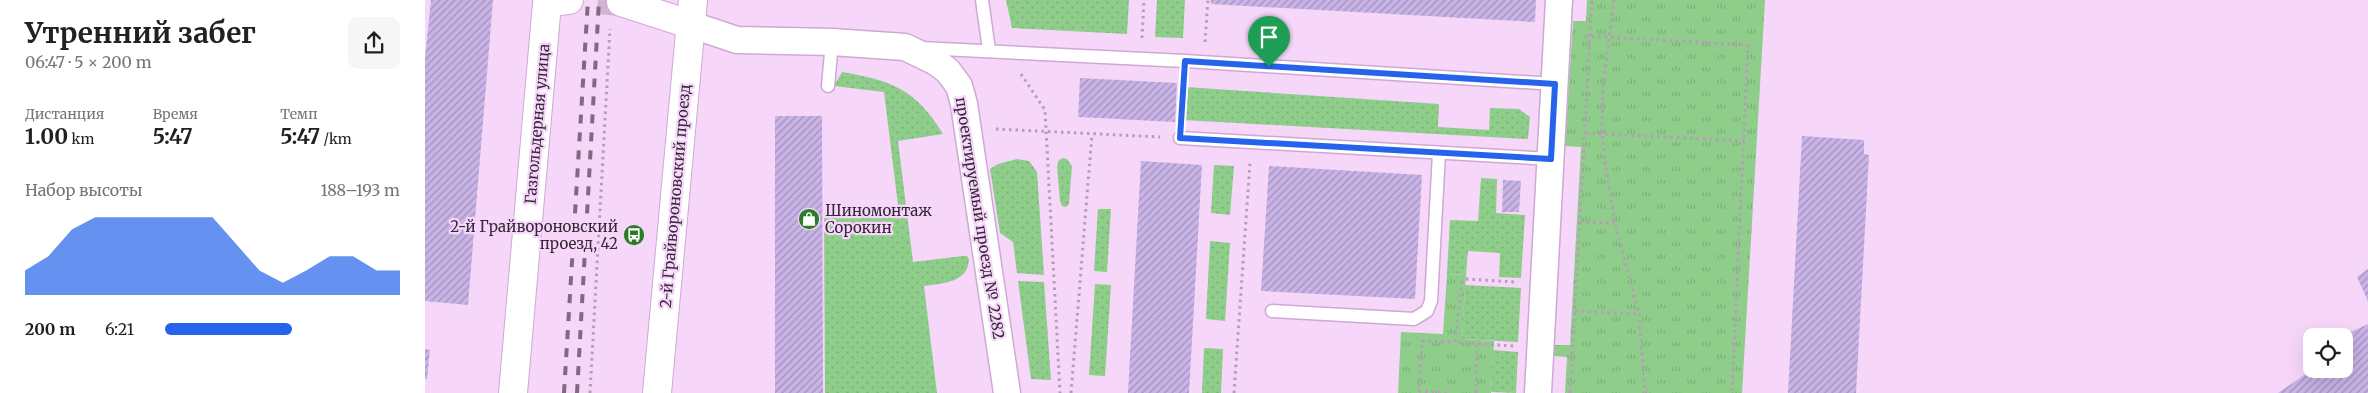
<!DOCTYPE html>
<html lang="ru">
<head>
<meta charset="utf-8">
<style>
	:root { --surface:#fff; --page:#f6f6f6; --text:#202124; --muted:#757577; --accent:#2563eb }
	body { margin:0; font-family:Merriweather,serif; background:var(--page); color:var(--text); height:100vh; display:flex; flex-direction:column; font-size:19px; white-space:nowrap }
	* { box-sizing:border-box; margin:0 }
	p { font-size:16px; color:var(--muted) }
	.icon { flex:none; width:28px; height:28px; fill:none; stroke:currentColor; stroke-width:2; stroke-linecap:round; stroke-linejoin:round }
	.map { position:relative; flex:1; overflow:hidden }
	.details { display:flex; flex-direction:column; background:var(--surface); width:425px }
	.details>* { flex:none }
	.buttons { position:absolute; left:1878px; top:328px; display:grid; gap:10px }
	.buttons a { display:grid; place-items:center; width:50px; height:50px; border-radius:10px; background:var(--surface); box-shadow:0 5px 20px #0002; font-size:25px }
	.pin { position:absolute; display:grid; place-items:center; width:42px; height:42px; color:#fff; margin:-51px -21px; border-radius:50% 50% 50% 0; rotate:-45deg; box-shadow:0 0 5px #0007 }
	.pin .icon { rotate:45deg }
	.round { display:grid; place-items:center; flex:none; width:52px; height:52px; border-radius:10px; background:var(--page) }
	.head { display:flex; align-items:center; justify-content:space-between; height:85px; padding:0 25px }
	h1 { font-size:28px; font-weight:700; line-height:38px }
	.stats { display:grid; grid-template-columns:repeat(3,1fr); gap:8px; height:85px; padding:5px 25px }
	.stats div { display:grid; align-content:center }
	.stats b { font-size:21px; font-weight:700 }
	.stats small { font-size:14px; font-weight:400 }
	.stats p { font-size:14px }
	.chart { height:140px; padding:10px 25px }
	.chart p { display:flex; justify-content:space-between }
	.chart svg { width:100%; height:90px; margin-top:5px; fill:var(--accent); opacity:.7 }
	ul { padding:0 25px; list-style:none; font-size:16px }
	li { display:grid; grid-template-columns:80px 60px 1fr; align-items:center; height:38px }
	li i { height:12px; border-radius:6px; background:var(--accent) }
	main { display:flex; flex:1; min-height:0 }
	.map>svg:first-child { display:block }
	.grass { fill:url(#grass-dots) }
	.park { fill:url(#park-tufts) }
	.building { fill:url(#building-hatch) }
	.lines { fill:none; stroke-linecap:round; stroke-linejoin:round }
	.tertiary-tunnel { stroke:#d0b4d3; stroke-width:28; stroke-dasharray:28 14; stroke-linecap:butt }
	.service-casing { stroke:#cea9d3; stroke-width:15 }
	.minor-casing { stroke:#cea9d3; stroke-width:29 }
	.tertiary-casing { stroke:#cea9d3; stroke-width:30 }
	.secondary-casing { stroke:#cea9d3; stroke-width:30 }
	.path { stroke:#b69cb9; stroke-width:3; stroke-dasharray:2.5 4; stroke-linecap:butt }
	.service { stroke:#fff; stroke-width:12 }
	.minor { stroke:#fff; stroke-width:26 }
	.tertiary { stroke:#fff; stroke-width:28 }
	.secondary { stroke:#fff; stroke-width:28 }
	.rail { stroke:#7f6a82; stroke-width:4; stroke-dasharray:9 9; stroke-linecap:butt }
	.route-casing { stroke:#fff; stroke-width:10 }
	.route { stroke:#2563eb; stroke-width:6 }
	.labels { text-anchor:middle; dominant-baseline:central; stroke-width:4.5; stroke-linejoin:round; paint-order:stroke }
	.street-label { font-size:15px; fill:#362738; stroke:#f6d7fa }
	.poi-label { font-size:15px; fill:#362738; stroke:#f6d7fa; text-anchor:start }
</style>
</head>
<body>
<main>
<section class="details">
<div class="head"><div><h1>Утренний забег</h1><p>06:47 · 5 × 200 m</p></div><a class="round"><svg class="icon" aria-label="share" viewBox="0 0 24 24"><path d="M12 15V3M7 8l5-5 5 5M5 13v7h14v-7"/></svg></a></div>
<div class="stats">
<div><p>Дистанция</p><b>1.00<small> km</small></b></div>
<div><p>Время</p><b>5:47</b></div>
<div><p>Темп</p><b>5:47<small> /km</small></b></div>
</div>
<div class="chart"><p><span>Набор высоты</span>188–193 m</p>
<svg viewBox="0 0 160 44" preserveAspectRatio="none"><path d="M0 44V32L10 25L20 12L30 6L40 6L50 6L60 6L70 6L80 6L90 19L100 32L110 38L120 32L130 25L140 25L150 32L160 32V44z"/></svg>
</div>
<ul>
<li><b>200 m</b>6:21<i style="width:54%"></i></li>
</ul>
</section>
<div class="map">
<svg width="1943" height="393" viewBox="0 0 1943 393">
	<defs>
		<pattern id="grass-dots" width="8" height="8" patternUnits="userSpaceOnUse" patternTransform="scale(1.25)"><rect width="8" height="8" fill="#8fcd8a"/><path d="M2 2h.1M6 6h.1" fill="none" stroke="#7cb078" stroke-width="1.8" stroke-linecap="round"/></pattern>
		<pattern id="park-tufts" width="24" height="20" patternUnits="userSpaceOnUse" patternTransform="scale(1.25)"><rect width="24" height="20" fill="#8fcd8a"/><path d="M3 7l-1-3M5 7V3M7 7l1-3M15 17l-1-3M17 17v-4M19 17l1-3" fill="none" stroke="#7cb078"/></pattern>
		<pattern id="building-hatch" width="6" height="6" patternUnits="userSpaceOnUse" patternTransform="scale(1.25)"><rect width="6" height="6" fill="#c8b4e6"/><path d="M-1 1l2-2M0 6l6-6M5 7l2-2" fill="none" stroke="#a392bb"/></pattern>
	</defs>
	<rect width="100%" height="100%" fill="#f6d7fa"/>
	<path class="grass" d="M581 0H704L702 34 587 28Z
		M732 0H760L758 38 730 37Z
		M417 72C466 80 492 90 518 134L473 141 488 262 538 256H542L544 259C543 283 518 283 499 286L512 393H400L399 213H474L459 92 409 86Z
		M760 87 1014 104 1013 127 1064 130 1065 108 1094 109 1105 117 1103 139 758 120Z
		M638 158 642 159 647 166 644 204 641 207 637 206 635 201 632 166 634 160Z
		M592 159 604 161 612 172 619 275 592 273 588 242 575 233 565 169 573 164Z
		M789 165 809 166 805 215 786 213Z
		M1056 178 1072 179 1071 213 1100 215 1096 278 1074 277 1075 253 1043 251 1041 275 1022 274 1025 220 1053 221Z
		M673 209H686L682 272 669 271Z
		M785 241 805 243 800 321 781 319Z
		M593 281 619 282 626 380 606 379Z
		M670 284 686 285 680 376 664 375Z
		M1040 285 1096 288 1093 342 1037 339Z
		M779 348 798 349 796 393H777Z
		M1068 350 1093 352 1091 393 1066 392Z"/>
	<path class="park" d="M1162 0H1340L1317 393H1140L1142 357 1129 356V345H1145L1156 147 1140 146 1148 21H1161Z
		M1022 274 1041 275 1037 339 1069 341 1066 393H973L976 332 1018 334Z"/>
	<path class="building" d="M6 0H68L43 305 0 301V58Z
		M786 0H1111L1110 22 786 4Z
		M655 78 752 83 750 122 653 117Z
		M350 116H397L398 393H350Z
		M1377 136 1439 140V154L1444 155 1431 393H1363Z
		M716 161 777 165 764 393H703Z
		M844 166 997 175 990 299 836 291Z
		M1078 180 1096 181 1094 212H1077Z
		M1943 269V301L1932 277Z
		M1943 324V393H1853L1888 369H1919V335Z
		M0 349 5 350 2 379H0Z"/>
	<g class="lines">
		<path class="tertiary-tunnel" d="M173 0 196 2"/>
		<g class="service-casing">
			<path id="service" d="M557 0 564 50
				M496 48 760 61 1130 84
				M403 86 407 42
				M755 138 1126 159
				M847 311 989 319 1002 311 1006 301 1014 153"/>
		</g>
		<g class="minor-casing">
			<path id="minor" d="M267 25 312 40 407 42 480 47 511 62 523 71 534 86 539 104 582 393
				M1113 393 1134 0"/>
		</g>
		<g class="tertiary-casing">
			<path id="tertiary" d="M196 2 267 25
				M88 393 122 3 144 0"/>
		</g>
		<g class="secondary-casing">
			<path id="secondary" d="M232 393 268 0"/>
		</g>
		<path class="path" d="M1189 0 1178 88 1177 134 1180 163 1190 223 1214 314 1220 393
			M1160 36 1323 45 1307 393
			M717 38 719 0
			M780 42 783 0
			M596 74 620 110 635 393
			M756 118 758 82
			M571 129 735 137
			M1161 133 1320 141
			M1155 222 1190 223
			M1150 311 1214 314
			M1088 346 1030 342 1037 282 1041 279 1090 282
			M165 393 185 29
			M646 393 667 134
			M809 393 825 162
			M1022 393 994 391 997 341 1030 342
			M1051 393 1052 344
			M1145 393 1167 0"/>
		<use href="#service" class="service"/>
		<use href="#minor" class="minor"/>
		<use href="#tertiary" class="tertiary"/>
		<use href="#secondary" class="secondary"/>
		<path class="rail" d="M139 393 163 0
			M152 393 174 0"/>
	</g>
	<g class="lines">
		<g class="route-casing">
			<path id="route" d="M760 61 1130 84 1126 159 755 138Z"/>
		</g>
		<use href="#route" class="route"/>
	</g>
	<defs>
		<g id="shop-disc" transform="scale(1.125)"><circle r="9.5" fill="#2a7c27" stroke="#f6d7fa"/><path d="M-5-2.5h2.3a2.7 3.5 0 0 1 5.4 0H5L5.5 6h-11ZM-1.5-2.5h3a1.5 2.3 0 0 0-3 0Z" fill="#fff"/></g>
		<g id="bus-disc" transform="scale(1.125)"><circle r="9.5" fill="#2a7c27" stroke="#f6d7fa"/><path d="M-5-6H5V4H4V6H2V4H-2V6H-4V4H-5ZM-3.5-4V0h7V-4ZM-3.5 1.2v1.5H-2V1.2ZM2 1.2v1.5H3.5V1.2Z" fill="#fff"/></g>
	</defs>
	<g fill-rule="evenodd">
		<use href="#shop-disc" x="384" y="219"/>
		<use href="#bus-disc" x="209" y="235"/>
	</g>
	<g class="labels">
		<g class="street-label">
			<text transform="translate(112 124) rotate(-85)">Газгольдерная улица</text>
			<text transform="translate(250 196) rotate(-85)">2-й Грайвороновский проезд</text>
			<text transform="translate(555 218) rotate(81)">проектируемый проезд № 2282</text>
		</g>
		<g class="poi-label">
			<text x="400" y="210">Шиномонтаж<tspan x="400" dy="17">Сорокин</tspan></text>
			<text x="193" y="226" text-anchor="end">2-й Грайвороновский<tspan x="193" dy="17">проезд, 42</tspan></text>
		</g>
	</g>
</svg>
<div class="buttons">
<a><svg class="icon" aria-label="locate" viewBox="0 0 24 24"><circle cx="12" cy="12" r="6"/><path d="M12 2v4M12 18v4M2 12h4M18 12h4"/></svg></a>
</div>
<div class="pin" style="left:844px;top:67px;background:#1e9e55"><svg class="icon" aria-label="arrive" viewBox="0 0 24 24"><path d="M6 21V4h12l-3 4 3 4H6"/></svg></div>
</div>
</main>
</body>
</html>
